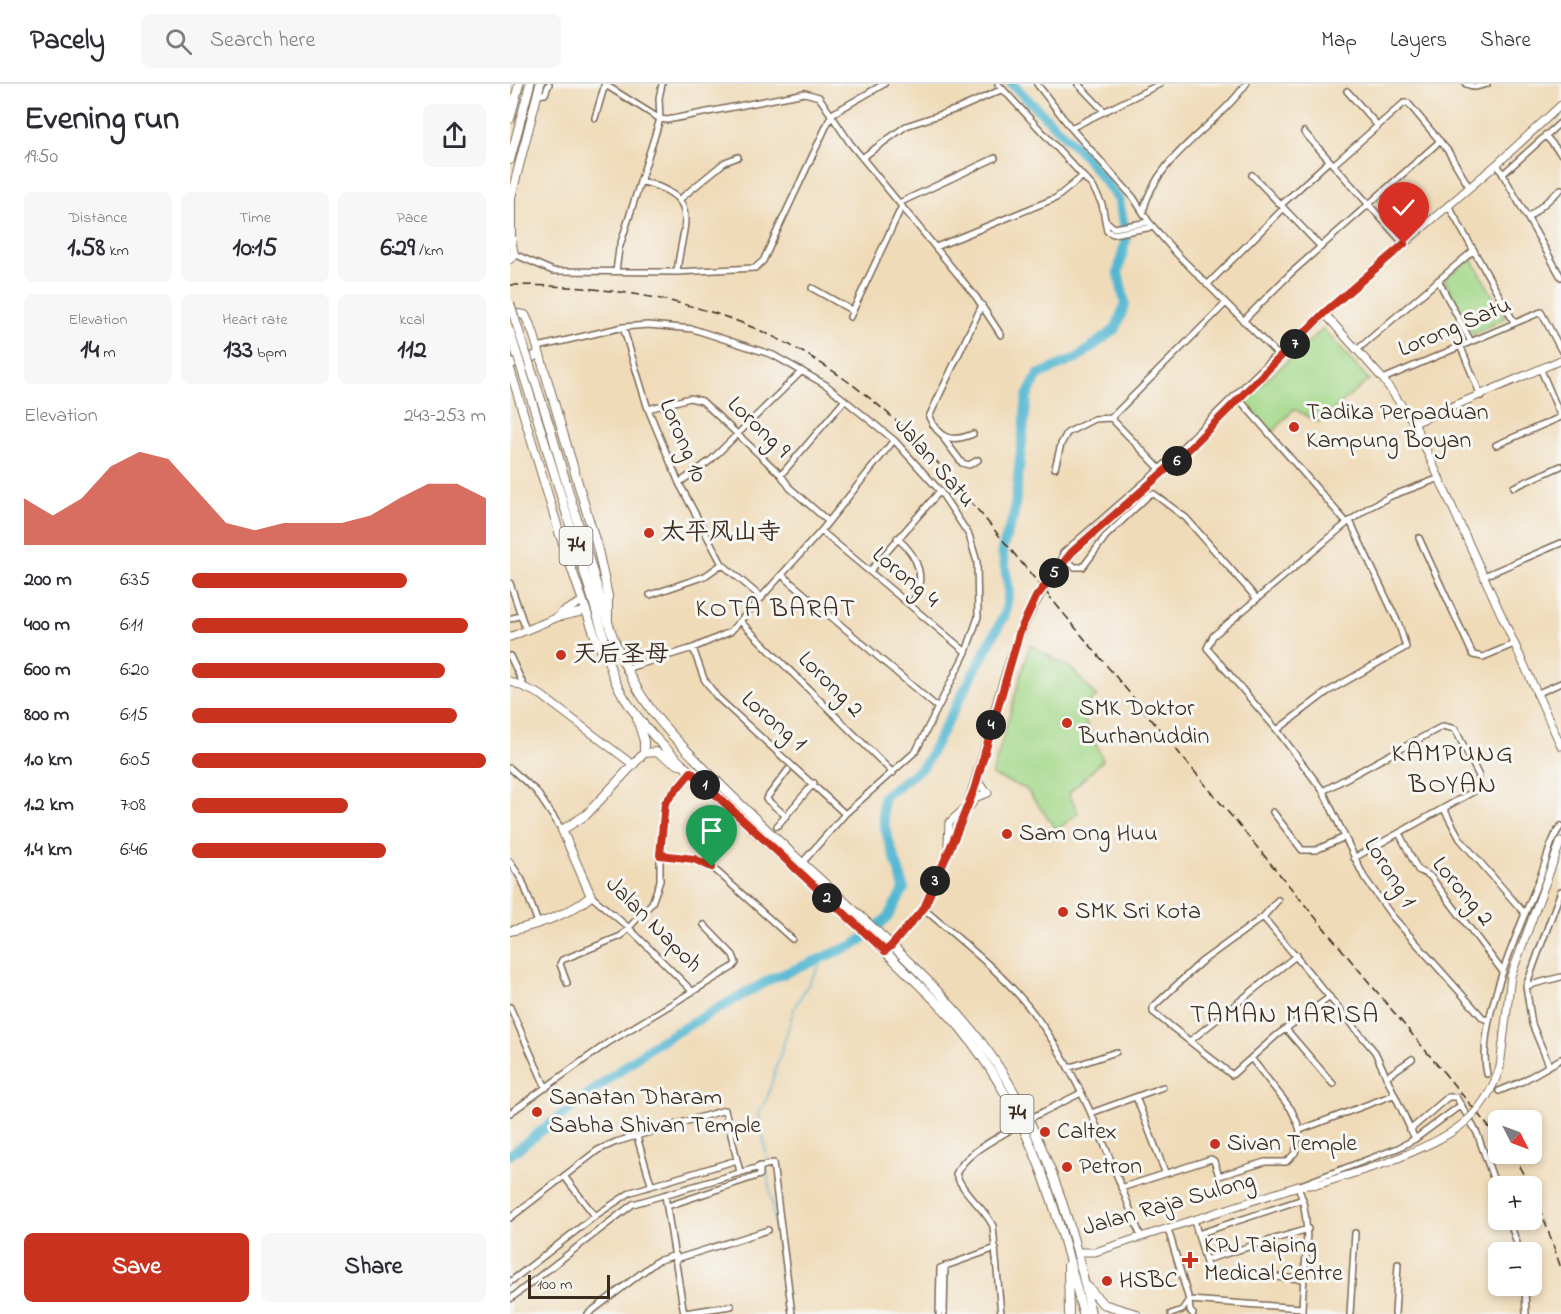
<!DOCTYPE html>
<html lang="en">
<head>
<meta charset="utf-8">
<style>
	:root { --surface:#fff; --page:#f7f7f7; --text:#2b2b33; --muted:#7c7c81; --line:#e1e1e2; --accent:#c8321e }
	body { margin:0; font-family:"Indie Flower","LXGW WenKai TC",sans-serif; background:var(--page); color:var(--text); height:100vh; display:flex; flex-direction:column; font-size:22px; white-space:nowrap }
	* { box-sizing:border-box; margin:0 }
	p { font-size:20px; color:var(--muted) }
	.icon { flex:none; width:33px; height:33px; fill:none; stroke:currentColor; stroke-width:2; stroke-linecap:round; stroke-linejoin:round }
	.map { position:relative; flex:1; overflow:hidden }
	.details { display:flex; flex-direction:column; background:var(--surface); width:510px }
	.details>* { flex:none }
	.needle { width:39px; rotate:132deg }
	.buttons { position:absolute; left:978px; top:1026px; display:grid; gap:12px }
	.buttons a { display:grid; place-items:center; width:54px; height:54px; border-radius:9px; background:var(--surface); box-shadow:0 3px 9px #0003; font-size:30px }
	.scale { position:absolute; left:18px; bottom:15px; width:82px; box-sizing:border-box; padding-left:6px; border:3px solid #3b2a1e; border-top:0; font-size:16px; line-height:21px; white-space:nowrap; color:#3b2a1e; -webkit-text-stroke:4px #f6f6f2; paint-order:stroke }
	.pin { position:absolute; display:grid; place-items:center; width:51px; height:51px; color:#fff; margin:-62px -26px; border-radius:50% 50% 50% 0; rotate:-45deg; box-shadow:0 0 6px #0007 }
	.pin .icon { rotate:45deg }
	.km { position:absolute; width:30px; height:30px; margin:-15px; border-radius:50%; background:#222; color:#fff; font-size:16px; line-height:30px; text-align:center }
	.round { display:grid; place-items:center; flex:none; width:63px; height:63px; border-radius:9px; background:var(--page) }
	.headline { display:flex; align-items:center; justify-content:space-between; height:102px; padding:0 24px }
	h1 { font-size:33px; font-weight:700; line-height:45px }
	.metrics { display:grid; grid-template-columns:repeat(3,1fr); gap:9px; height:102px; padding:6px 24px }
	.metrics div { display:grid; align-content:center; border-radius:9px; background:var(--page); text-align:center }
	.metrics b { font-size:26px; font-weight:700 }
	.metrics small { font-size:16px; font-weight:400 }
	.metrics p { font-size:16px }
	.chart { height:168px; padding:12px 24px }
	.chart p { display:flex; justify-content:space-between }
	.chart svg { width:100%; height:108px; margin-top:6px; fill:var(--accent); opacity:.7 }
	.action { display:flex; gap:12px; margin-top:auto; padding:12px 24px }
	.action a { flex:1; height:69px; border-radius:9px; background:var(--accent); color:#fff; font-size:24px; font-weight:700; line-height:69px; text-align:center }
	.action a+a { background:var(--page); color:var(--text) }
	ul { padding:0 24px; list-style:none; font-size:20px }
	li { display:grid; grid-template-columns:96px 72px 1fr; align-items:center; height:45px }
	li i { height:15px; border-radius:8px; background:var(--accent) }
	header { display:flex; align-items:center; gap:36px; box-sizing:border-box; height:84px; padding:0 30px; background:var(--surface); border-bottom:2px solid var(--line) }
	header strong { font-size:28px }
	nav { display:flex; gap:33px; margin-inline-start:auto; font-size:21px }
	.search { width:420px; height:54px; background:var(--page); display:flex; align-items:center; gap:15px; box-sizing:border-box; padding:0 21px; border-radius:9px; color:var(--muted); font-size:22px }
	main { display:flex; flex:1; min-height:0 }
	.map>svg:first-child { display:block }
	.green { fill:#a3d888; stroke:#6f8153; stroke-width:1.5 }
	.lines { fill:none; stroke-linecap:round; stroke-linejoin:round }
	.stream { stroke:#53b7d1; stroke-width:1.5 }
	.river { stroke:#53b7d1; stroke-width:10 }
	.minor-casing { stroke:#7a6854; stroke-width:8 }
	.tertiary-casing { stroke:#7a6854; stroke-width:9 }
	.secondary-casing { stroke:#7a6854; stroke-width:10 }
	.primary-casing { stroke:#7a6854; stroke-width:10 }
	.minor { stroke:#fff; stroke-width:5 }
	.tertiary { stroke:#fff; stroke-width:7 }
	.secondary { stroke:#fff; stroke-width:8 }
	.primary { stroke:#fff; stroke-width:8 }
	.rail { stroke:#3b2a1e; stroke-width:1.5; stroke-dasharray:9 4.5; stroke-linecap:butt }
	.tertiary-bridge-casing { stroke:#7a6854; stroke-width:9; stroke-linecap:butt }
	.primary-bridge-casing { stroke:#7a6854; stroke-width:10; stroke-linecap:butt }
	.tertiary-bridge { stroke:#fff; stroke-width:7 }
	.primary-bridge { stroke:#fff; stroke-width:8 }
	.route-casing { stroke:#fff; stroke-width:12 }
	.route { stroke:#c8321e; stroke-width:8 }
	.poi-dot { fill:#c8321e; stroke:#f6f6f2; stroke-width:2 }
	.labels { text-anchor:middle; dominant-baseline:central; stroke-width:6; stroke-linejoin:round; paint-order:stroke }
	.shield { fill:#f6f6f2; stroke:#73675e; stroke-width:1.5 }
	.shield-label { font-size:22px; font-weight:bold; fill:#3b2a1e }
	.street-label { font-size:24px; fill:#3b2a1e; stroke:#f6f6f2 }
	.poi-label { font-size:24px; fill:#3b2a1e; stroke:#f6f6f2; text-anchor:start }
	.neighbourhood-label { font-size:26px; letter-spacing:1.5px; fill:#3b2a1e; stroke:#f6f6f2 }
	.quarter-label { font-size:27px; letter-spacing:1.5px; fill:#3b2a1e; stroke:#f6f6f2 }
</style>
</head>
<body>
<header>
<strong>Pacely</strong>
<div class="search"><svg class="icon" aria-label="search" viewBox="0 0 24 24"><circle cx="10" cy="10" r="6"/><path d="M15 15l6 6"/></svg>Search here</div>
<nav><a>Map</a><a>Layers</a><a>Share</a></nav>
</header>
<main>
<section class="details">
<div class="headline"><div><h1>Evening run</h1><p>19:50</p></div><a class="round"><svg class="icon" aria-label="share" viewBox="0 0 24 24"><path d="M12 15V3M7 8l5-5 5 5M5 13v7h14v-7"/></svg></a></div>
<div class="metrics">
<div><p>Distance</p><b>1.58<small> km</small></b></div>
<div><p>Time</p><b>10:15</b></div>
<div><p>Pace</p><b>6:29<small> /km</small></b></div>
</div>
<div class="metrics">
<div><p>Elevation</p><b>14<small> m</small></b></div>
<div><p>Heart rate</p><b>133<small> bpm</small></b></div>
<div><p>kcal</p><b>112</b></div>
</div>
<div class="chart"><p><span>Elevation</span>243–253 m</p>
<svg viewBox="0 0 160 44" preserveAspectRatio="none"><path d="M0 44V25L10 32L20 25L30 12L40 6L50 9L60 22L70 35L80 38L90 35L100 35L110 35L120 32L130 25L140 19L150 19L160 25V44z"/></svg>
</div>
<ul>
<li><b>200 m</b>6:35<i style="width:73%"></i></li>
<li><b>400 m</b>6:11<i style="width:94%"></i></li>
<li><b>600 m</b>6:20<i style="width:86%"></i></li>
<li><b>800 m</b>6:15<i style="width:90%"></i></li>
<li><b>1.0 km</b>6:05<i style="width:100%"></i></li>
<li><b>1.2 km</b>7:08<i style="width:53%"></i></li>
<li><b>1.4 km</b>6:46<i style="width:66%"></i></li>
</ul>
<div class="action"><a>Save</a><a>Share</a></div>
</section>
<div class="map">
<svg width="1051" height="1230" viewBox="0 0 1051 1230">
	<rect width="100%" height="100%" fill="#f6f6f2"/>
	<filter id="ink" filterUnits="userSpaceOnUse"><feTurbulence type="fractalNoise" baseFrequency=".0167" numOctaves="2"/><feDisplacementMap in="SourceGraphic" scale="12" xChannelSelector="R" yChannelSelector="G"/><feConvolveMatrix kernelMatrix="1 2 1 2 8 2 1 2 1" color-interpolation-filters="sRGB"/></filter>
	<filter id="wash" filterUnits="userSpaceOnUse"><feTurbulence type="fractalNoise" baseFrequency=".008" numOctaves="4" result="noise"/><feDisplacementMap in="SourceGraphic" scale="24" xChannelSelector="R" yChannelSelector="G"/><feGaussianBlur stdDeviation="1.35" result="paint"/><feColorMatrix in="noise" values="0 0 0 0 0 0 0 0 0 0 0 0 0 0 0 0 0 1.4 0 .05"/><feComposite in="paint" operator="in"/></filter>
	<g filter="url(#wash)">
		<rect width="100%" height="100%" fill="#f0dbb9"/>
		<path class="green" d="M962 175 995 234 963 251 934 194Z
			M813 245 859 296 808 338 784 325 762 349 734 316Z
			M520 561 562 585 587 613 569 623 593 676 559 709 568 729 547 746 516 705 482 691Z"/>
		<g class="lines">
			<path class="stream" d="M257 1074 249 1029 257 1014 285 922 315 873
				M257 1086 277 1230"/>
			<path class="river" d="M0 1071 143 961 261 895 346 860 377 834 394 805C388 775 367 741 374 712L414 682 495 530 499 506 492 466 504 430 517 312 528 291 569 273 606 244 615 220 608 188 616 155 609 116 575 72 502 0"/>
		</g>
	</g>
	<g filter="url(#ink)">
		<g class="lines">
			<g class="minor-casing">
				<path id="minor" d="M94 0 150 35 157 36 295 9 309 13 340 59 466 213 491 251
					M488 0 583 103 592 120 597 147 603 150 643 143
					M527 0 561 44 623 113 639 138 667 170 767 270
					M568 0 594 27
					M956 0 965 3 977 0
					M837 7 868 42
					M27 11 35 10 39 0
					M85 34 95 0
					M561 44 650 0
					M794 48 894 160
					M1035 51 1051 70
					M352 74 396 42 450 24 493 5
					M987 80 1051 193
					M823 81 894 19H898L938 67 959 103
					M993 90 1051 38
					M742 91 811 163
					M130 97C195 113 172 139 167 188
					M170 115 215 78 228 73
					M389 119 485 74
					M771 121 819 77
					M938 121 1004 238
					M633 128C646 72 705 44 736 0
					M1018 134 1051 105
					M596 137 604 144 639 138
					M426 163 546 114 573 92
					M4 170 43 187 167 188 245 184 253 177 322 30 374 0
					M106 187 109 165 150 35 149 14 152 0
					M928 196 960 256
					M697 201 774 124
					M302 204 343 227
					M340 233 392 122
					M733 237 780 190 930 57
					M113 243 138 325 169 399 212 480 252 514
					M950 261 971 312
					M28 263 113 243 138 241 183 245 263 271 316 301 384 356 430 407 459 451 467 478 468 533 456 568 406 667 335 730 292 779
					M848 265 964 166
					M1031 286 1051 333
					M873 295 1031 228 1051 266
					M729 315 837 439
					M138 325 180 314 192 317 271 391 280 404 318 437
					M463 350C441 359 429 355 419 333L472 221
					M434 355 452 379 459 381 468 376
					M986 361 1051 333
					M545 384 551 360 557 349 584 335 601 334
					M650 385 601 334 715 220
					M271 391 335 316
					M930 394 881 412 858 424 837 439 703 552 697 564 767 646 813 707 854 793 882 832 973 934 979 937
					M169 399 201 376 292 287
					M1004 403 1051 382
					M311 447 456 568
					M387 454C408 472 419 496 400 521
					M909 454 963 571 973 573 1004 560
					M360 487 430 407
					M272 491 427 623
					M974 492 1051 459
					M0 499 16 546
					M140 511 195 492 212 480
					M747 515 676 434 644 410H640L596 452 573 483H565L552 473 553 469 650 385 767 270
					M0 535 11 531
					M231 538 383 689
					M183 564 194 595 207 613 335 730
					M0 572 14 602
					M115 585 183 564 220 548 311 447 384 356
					M1026 610 1051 599
					M767 646 817 608 896 563 889 541 840 437
					M0 684 26 707 52 746
					M813 707 933 642 945 645 969 692 968 705 844 774
					M934 725 950 755 1015 830
					M763 728 792 766H806L835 753
					M276 732 256 715 278 686
					M267 742 304 699
					M889 749 908 786 920 792 993 888
					M150 771 184 775 202 783 282 855
					M0 778 12 796 28 839
					M81 812 119 844 182 907
					M768 816 753 833 691 878 643 923V928L722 991 767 951 820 913
					M413 824C448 855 487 884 517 921 570 986 600 1075 631 1153
					M753 833 865 968 905 1055
					M57 899 50 880 52 876 111 852 142 819 150 797V771L155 719 181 688
					M1016 902 1051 893
					M0 923 36 1004
					M776 945 823 1000
					M680 957 787 871
					M1039 981 1022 940 1016 902 1051 807
					M558 984 606 968
					M977 990C965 939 1011 841 1030 793 1037 776 1040 756 1051 742
					M876 993 902 975
					M989 1007 1011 998 1051 975
					M626 1013 655 1088
					M0 1029 99 958 223 883 226 879 223 871 194 841
					M581 1029 653 1003
					M519 1035 571 1009
					M790 1046 883 1011
					M900 1046 938 1013H946L951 1021
					M127 1053 141 1100
					M54 1092 85 1132
					M611 1104 701 1075 704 1077 709 1092 755 1078H776L785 1069 790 1046 787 1038 781 1025 741 974
					M155 1111 174 1230
					M158 1122 250 1091V1082
					M0 1134 88 1066 106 1058 215 1026 230 1088
					M684 1136 697 1182 705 1189 794 1195
					M999 1136 1010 1168
					M658 1145 679 1216 672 1226 661 1230
					M688 1150 793 1115
					M166 1175 258 1146
					M695 1176 798 1145
					M0 1198 85 1132 121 1108 227 1076
					M1015 1202 1016 1230
					M0 1215 123 1120 263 1079 282 1230
					M174 1229 221 1222
					M78 1230 147 1177 166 1171
					M429 1230 430 1184 486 1164
					M434 1230 435 1182
					M491 1230 483 1142C473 1122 454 1111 446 1090 457 1066 491 1053 512 1039
					M683 1230 680 1227 679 1216 792 1224
					M792 1230C792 1185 805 1146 788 1102L888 1064 905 1055 951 1021 967 1049 988 1108
					M840 1230 845 1149
					M885 1230 888 1180"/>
			</g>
			<g class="tertiary-casing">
				<path id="tertiary" d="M814 229 873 295 904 339 1051 662
					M904 339 1051 276
					M652 390 835 210 987 80 1051 21
					M48 533 52 528 73 517
					M0 553 48 533 76 527
					M0 597 31 611 122 680
					M460 722 467 713 478 709 469 700 468 692
					M438 760 439 739 455 724
					M380 864 413 824 454 732 476 660
					M990 983 1001 892 1051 757
					M567 1168H585L788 1102 810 1100 879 1078"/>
			</g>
			<g class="secondary-casing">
				<path id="secondary" d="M0 229 15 231 23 248 88 466 98 512V534
					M0 279H14L29 269
					M0 285 50 451 86 555 95 574
					M0 847C27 841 60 830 81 812L52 746 76 731 134 669"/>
			</g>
			<g class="primary-casing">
				<path id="primary" d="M0 35 9 0
					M0 76 20 0
					M0 175 4 170 1 156V113L30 0
					M40 343C53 389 67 436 81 482 96 533 108 580 140 624 154 645 173 662 190 680 222 713 256 745 290 777 350 832 427 898 475 963 532 1041 563 1136 581 1230
					M31 346 94 553C96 570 99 585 107 601 129 644 171 679 206 712 269 771 334 826 395 887 414 906 435 925 452 946 521 1032 548 1125 573 1230
					M127 635 134 657V669L146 668 169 681
					M558 1182 559 1230
					M578 1203 593 1220 626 1230"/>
			</g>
			<use href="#minor" class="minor"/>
			<use href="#tertiary" class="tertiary"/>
			<use href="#secondary" class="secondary"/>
			<use href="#primary" class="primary"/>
			<path class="rail" d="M0 201C156 202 273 233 391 341 419 366 442 396 467 425L988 1054
				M1003 1070 1021 1102
				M1022 1111 1034 1135 1051 1184"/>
			<g class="tertiary-bridge-casing">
				<path id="tertiary-bridge" d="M476 660C493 590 512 523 562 469 588 439 623 416 652 390
					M879 1078C931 1055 971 1043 990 983"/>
			</g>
			<g class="primary-bridge-casing">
				<path id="primary-bridge" d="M0 220 40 343
					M0 248 31 346"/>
			</g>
			<use href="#tertiary-bridge" class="tertiary-bridge"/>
			<use href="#primary-bridge" class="primary-bridge"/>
		</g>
	</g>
	<g class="lines" filter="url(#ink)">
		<g class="route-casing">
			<path id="route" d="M202 783 184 775 150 771 155 719 181 688 375 867 381 862 414 824 447 748 464 706 510 547 526 513 540 495 562 468 676 368 814 229 894 160"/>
		</g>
		<use href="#route" class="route"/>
	</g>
	<g class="poi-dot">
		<circle cx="784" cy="343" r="6"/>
		<circle cx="139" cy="449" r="6"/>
		<circle cx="51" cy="571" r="6"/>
		<circle cx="557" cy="639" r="6"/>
		<circle cx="497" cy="750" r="6"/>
		<circle cx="553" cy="828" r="6"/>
		<circle cx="27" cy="1028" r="6"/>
		<circle cx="535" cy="1048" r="6"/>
		<circle cx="705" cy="1060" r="6"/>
		<circle cx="557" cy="1083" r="6"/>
		<path d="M677 1167h6v6h6v6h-6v6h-6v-6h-6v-6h6z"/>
		<circle cx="597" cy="1197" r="6"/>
	</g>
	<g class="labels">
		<g class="shield">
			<rect x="49.5" y="443" width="33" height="38" rx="4.5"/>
			<rect x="490.5" y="1011" width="33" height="38" rx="4.5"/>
		</g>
		<g class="shield-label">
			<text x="66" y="462">74</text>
			<text x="507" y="1030">74</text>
		</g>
		<g class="street-label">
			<text transform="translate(945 244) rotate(-23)">Lorong Satu</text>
			<text transform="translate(248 344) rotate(44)">Lorong 9</text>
			<text transform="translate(172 357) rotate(67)">Lorong 10</text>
			<text transform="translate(424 379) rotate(49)">Jalan Satu</text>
			<text transform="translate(395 494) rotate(40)">Lorong 4</text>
			<text transform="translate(320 601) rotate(45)">Lorong 2</text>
			<text transform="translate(263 638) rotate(41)">Lorong 1</text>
			<text transform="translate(879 789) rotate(58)">Lorong 1</text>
			<text transform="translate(952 808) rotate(50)">Lorong 2</text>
			<text transform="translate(143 841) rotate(45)">Jalan Napoh</text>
			<text transform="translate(659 1121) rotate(-16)">Jalan Raja Sulong</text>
		</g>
		<g class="poi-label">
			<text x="796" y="329">Tadika Perpaduan<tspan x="796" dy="28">Kampung Boyan</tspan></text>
			<text x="151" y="449">太平风山寺</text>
			<text x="63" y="571">天后圣母</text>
			<text x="569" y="625">SMK Doktor<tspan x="569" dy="28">Burhanuddin</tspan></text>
			<text x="509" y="750">Sam Ong Huu</text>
			<text x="565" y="828">SMK Sri Kota</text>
			<text x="39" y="1014">Sanatan Dharam<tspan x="39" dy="28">Sabha Shivan Temple</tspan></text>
			<text x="547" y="1048">Caltex</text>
			<text x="717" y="1060">Sivan Temple</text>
			<text x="569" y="1083">Petron</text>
			<text x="694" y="1162">KPJ Taiping<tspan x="694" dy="28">Medical Centre</tspan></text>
			<text x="609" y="1197">HSBC</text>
		</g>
		<g class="neighbourhood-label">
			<text x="266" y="526">KOTA BARAT</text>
			<text x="775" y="932">TAMAN MARISA</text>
		</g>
		<g class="quarter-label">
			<text x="943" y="670">KAMPUNG<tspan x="943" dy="31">BOYAN</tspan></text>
		</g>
	</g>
</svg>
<div class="buttons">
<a><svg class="needle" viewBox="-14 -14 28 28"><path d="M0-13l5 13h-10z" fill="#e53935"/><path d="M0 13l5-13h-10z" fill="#7c7c81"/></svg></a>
<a>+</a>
<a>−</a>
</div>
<div class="scale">100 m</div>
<div class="pin" style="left:202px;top:783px;background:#1e9e55"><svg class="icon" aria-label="arrive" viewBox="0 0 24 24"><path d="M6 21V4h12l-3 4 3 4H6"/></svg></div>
<div class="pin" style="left:894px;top:160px;background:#d93025"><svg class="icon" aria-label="check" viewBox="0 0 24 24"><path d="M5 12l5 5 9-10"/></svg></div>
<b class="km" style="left:195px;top:701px">1</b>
<b class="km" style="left:317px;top:814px">2</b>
<b class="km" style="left:425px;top:797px">3</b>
<b class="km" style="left:481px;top:641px">4</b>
<b class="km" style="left:544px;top:489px">5</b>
<b class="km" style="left:667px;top:377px">6</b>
<b class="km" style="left:785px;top:260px">7</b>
</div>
</main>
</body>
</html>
